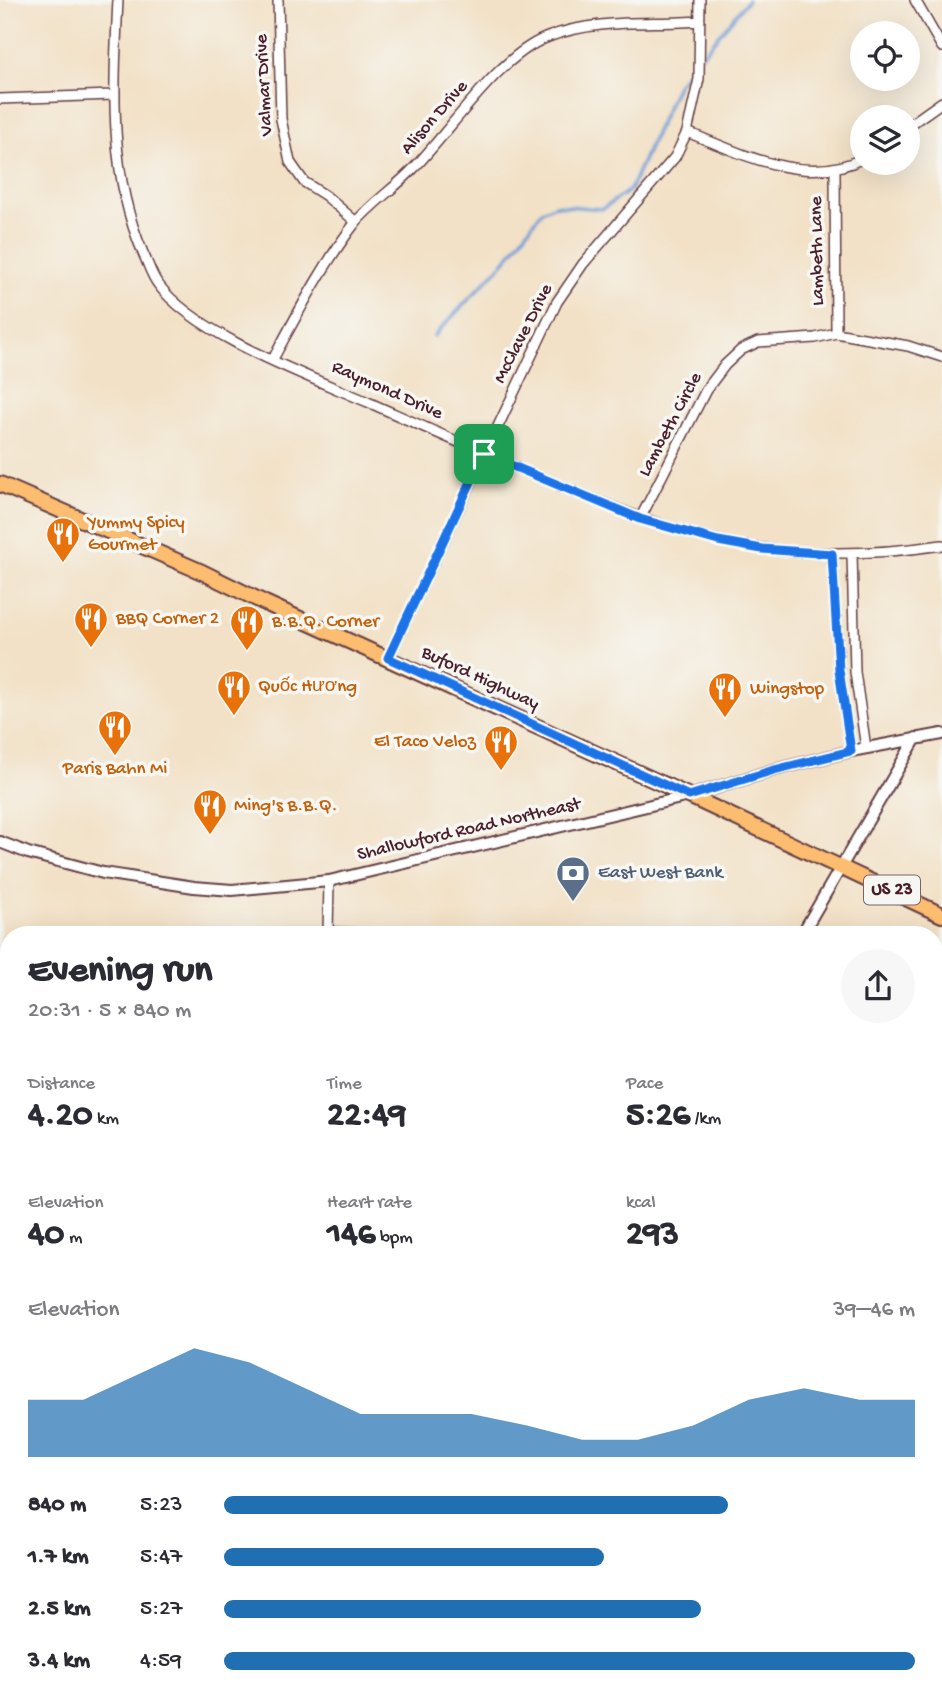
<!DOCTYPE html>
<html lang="en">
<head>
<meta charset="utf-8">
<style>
	:root { --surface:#fff; --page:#f7f7f7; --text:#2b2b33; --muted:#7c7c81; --accent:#1f6fb2 }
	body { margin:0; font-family:"Gochi Hand",sans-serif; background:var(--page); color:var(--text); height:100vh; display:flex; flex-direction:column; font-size:26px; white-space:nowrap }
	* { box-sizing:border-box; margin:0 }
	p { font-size:23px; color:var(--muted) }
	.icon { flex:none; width:38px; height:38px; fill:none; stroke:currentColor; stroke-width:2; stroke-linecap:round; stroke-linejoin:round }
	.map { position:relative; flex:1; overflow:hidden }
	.sheet { position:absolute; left:0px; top:926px; width:943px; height:779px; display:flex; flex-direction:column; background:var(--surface); border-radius:28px 28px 0 0; box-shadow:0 7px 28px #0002 }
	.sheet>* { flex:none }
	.tools { position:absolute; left:850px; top:21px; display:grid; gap:14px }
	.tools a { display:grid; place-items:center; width:70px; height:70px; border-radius:50%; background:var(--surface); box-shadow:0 7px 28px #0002; font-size:35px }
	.pin { position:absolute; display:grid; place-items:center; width:60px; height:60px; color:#fff; margin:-30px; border-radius:14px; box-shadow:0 4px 10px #0006 }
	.round { display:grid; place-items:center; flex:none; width:74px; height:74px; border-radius:37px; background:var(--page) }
	.head { display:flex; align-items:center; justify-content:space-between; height:119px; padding:0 28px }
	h1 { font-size:38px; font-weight:700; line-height:52px }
	.figures { display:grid; grid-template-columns:repeat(3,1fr); gap:10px; height:119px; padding:7px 28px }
	.figures div { display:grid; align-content:center }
	.figures b { font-size:35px; font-weight:700 }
	.figures small { font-size:19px; font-weight:400 }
	.figures p { font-size:19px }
	.chart { height:196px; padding:14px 28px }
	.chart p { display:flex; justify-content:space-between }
	.chart svg { width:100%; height:126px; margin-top:7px; fill:var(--accent); opacity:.7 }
	ul { padding:0 28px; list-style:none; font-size:23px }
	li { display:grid; grid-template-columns:112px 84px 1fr; align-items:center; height:52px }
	li i { height:18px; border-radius:9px; background:var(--accent) }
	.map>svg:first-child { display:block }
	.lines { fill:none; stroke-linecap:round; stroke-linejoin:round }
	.stream { stroke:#6e9cd6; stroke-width:3.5 }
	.minor-casing { stroke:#633c42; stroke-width:12 }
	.tertiary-casing { stroke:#633c42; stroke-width:14 }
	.primary-casing { stroke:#633c42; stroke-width:18 }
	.minor { stroke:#fff; stroke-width:9 }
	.tertiary { stroke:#fff; stroke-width:10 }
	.primary { stroke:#fcbd6f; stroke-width:14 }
	.route-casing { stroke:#fff; stroke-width:14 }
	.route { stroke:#1a73e8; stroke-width:9 }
	.labels { text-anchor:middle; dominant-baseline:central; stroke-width:7; stroke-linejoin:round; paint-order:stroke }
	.shield { fill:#f6f6f2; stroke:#7e6067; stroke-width:2 }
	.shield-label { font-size:18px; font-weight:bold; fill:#4a1f2b }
	.street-label { font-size:19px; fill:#4a1f2b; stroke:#f6f6f2 }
	.food-label { font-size:19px; fill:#c56008; stroke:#f6f6f2; text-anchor:start }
	.service-label { font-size:19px; fill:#4e5e75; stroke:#f6f6f2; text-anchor:start }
</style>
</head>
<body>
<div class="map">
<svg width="942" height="1704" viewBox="0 0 942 1704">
	<rect width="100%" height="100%" fill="#f6f6f2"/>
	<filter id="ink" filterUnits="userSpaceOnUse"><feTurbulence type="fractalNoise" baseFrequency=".0143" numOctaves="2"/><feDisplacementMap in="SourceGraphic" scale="14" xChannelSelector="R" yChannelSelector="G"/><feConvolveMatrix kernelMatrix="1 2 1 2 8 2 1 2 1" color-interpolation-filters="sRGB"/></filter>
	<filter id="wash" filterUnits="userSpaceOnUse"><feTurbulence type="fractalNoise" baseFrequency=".00686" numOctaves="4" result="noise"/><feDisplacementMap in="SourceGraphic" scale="28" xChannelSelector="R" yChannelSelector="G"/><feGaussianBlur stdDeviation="1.57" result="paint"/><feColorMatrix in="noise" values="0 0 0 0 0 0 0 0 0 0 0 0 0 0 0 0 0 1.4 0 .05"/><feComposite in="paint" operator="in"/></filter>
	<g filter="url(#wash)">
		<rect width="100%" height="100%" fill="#f2e1c6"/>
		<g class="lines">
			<path class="stream" d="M702 55 748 0
				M434 336 506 260 542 211 555 205 602 209 630 190 677 85 697 61"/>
		</g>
	</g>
	<g filter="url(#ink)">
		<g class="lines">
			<g class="minor-casing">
				<path id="minor" d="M118 0C114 86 108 172 143 253 148 263 151 275 158 284 195 335 311 377 370 403 433 431 495 459 559 485 612 507 664 529 721 541 794 557 868 556 942 545
					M278 0 281 119 290 162 304 182 326 196 356 222
					M915 0 942 47
					M0 99 113 95
					M908 126 942 102
					M687 132C740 153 807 188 863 158
					M835 169 836 333
					M273 359C298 313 323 265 355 223 372 203 395 188 413 169 451 130 499 55 548 37 597 18 650 25 700 21
					M640 519 706 390 725 365 741 350 758 342 815 338 836 333 908 346 942 357
					M852 553 855 672 866 748
					M832 554 839 670 851 751
					M388 658 557 302 583 264 675 157 687 132 699 79 700 0
					M328 932 391 934
					M328 934 329 881
					M0 1377 9 1373
					M0 1418 9 1436
					M941 1456H942
					M934 1599 942 1602
					M327 1696 368 1704
					M718 1696V1704
					M513 1704 530 1696"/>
			</g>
			<g class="tertiary-casing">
				<path id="tertiary" d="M0 842 28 853 103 873 194 887 232 890 329 881 689 796 774 770 851 751 942 734
					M802 934 916 738
					M402 1704 404 1696"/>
			</g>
			<g class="primary-casing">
				<path id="primary" d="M0 484 202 572 265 603 689 796 942 915"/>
			</g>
			<use href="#minor" class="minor"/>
			<use href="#tertiary" class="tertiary"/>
			<use href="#primary" class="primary"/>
		</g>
	</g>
	<g class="lines" filter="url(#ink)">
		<g class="route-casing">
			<path id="route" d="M484 454 640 519 718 541 762 549 832 554 839 670 851 751 774 770 689 796 388 658Z"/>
		</g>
		<use href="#route" class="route"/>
	</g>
	<defs>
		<g id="restaurant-pin" transform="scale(1.75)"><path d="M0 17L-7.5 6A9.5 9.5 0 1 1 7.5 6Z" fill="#e8710a" stroke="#f6f6f2"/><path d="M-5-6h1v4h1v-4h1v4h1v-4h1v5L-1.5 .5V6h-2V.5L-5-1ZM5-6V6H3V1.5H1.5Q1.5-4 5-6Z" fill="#fff"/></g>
		<g id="bank-pin" transform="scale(1.75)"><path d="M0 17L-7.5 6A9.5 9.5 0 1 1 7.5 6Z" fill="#5c6f8a" stroke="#f6f6f2"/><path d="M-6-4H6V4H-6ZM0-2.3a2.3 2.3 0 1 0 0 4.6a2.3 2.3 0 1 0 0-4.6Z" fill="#fff"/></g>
	</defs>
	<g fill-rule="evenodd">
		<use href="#restaurant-pin" x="63" y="534"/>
		<use href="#restaurant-pin" x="91" y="619"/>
		<use href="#restaurant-pin" x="247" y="622"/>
		<use href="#restaurant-pin" x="234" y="687"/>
		<use href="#restaurant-pin" x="725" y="689"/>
		<use href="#restaurant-pin" x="115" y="727"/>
		<use href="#restaurant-pin" x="501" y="742"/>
		<use href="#restaurant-pin" x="210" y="806"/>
		<use href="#bank-pin" x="573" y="873"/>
	</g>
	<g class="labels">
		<rect class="shield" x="864" y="875.5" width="56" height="29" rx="5"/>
		<g class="shield-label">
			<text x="892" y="890">US 23</text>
		</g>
		<g class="street-label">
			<text transform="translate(265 85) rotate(-93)">Valmar Drive</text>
			<text transform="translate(435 118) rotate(-49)">Alison Drive</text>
			<text transform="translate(818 251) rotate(-91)">Lambeth Lane</text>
			<text transform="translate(524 334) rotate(-63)">McClave Drive</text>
			<text transform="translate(387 391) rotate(24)">Raymond Drive</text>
			<text transform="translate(671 425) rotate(-62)">Lambeth Circle</text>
			<text transform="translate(480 679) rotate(25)">Buford Highway</text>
			<text transform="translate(469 830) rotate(-13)">Shallowford Road Northeast</text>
		</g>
		<g class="food-label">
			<text x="88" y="523">Yummy Spicy<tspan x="88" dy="22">Gourmet</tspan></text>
			<text x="116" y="619">BBQ Corner 2</text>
			<text x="272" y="622">B.B.Q. Corner</text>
			<text x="258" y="687">Quốc Hương</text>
			<text x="750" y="689">Wingstop</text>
			<text x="476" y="742" text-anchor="end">El Taco Veloz</text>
			<text x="115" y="769" text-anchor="middle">Paris Bahn Mi</text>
			<text x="234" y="806">Ming's B.B.Q.</text>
		</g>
		<g class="service-label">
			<text x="598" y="873">East West Bank</text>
		</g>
	</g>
</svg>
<div class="tools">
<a><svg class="icon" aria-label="locate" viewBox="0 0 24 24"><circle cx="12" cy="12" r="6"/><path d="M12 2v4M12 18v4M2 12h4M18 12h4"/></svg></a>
<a><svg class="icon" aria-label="layers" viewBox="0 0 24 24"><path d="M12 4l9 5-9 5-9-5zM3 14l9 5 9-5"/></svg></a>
</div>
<div class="pin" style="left:484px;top:454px;background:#1e9e55"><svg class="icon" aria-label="arrive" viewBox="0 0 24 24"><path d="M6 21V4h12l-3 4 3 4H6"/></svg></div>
<section class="sheet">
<div class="head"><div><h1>Evening run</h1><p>20:31 · 5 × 840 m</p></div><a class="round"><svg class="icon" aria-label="share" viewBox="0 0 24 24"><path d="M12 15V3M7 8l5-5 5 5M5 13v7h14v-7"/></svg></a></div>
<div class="figures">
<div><p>Distance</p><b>4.20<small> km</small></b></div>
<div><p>Time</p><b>22:49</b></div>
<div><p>Pace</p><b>5:26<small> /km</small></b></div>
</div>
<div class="figures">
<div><p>Elevation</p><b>40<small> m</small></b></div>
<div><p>Heart rate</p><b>146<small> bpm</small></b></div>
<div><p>kcal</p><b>293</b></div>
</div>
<div class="chart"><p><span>Elevation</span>39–46 m</p>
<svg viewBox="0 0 160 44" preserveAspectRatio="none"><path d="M0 44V24L10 24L20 15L30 6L40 11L50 20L60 29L70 29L80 29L90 33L100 38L110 38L120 33L130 24L140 20L150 24L160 24V44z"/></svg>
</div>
<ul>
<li><b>840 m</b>5:23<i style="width:73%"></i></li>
<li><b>1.7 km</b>5:47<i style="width:55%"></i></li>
<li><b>2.5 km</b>5:27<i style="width:69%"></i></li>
<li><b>3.4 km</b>4:59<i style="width:100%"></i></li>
</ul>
</section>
</div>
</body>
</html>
